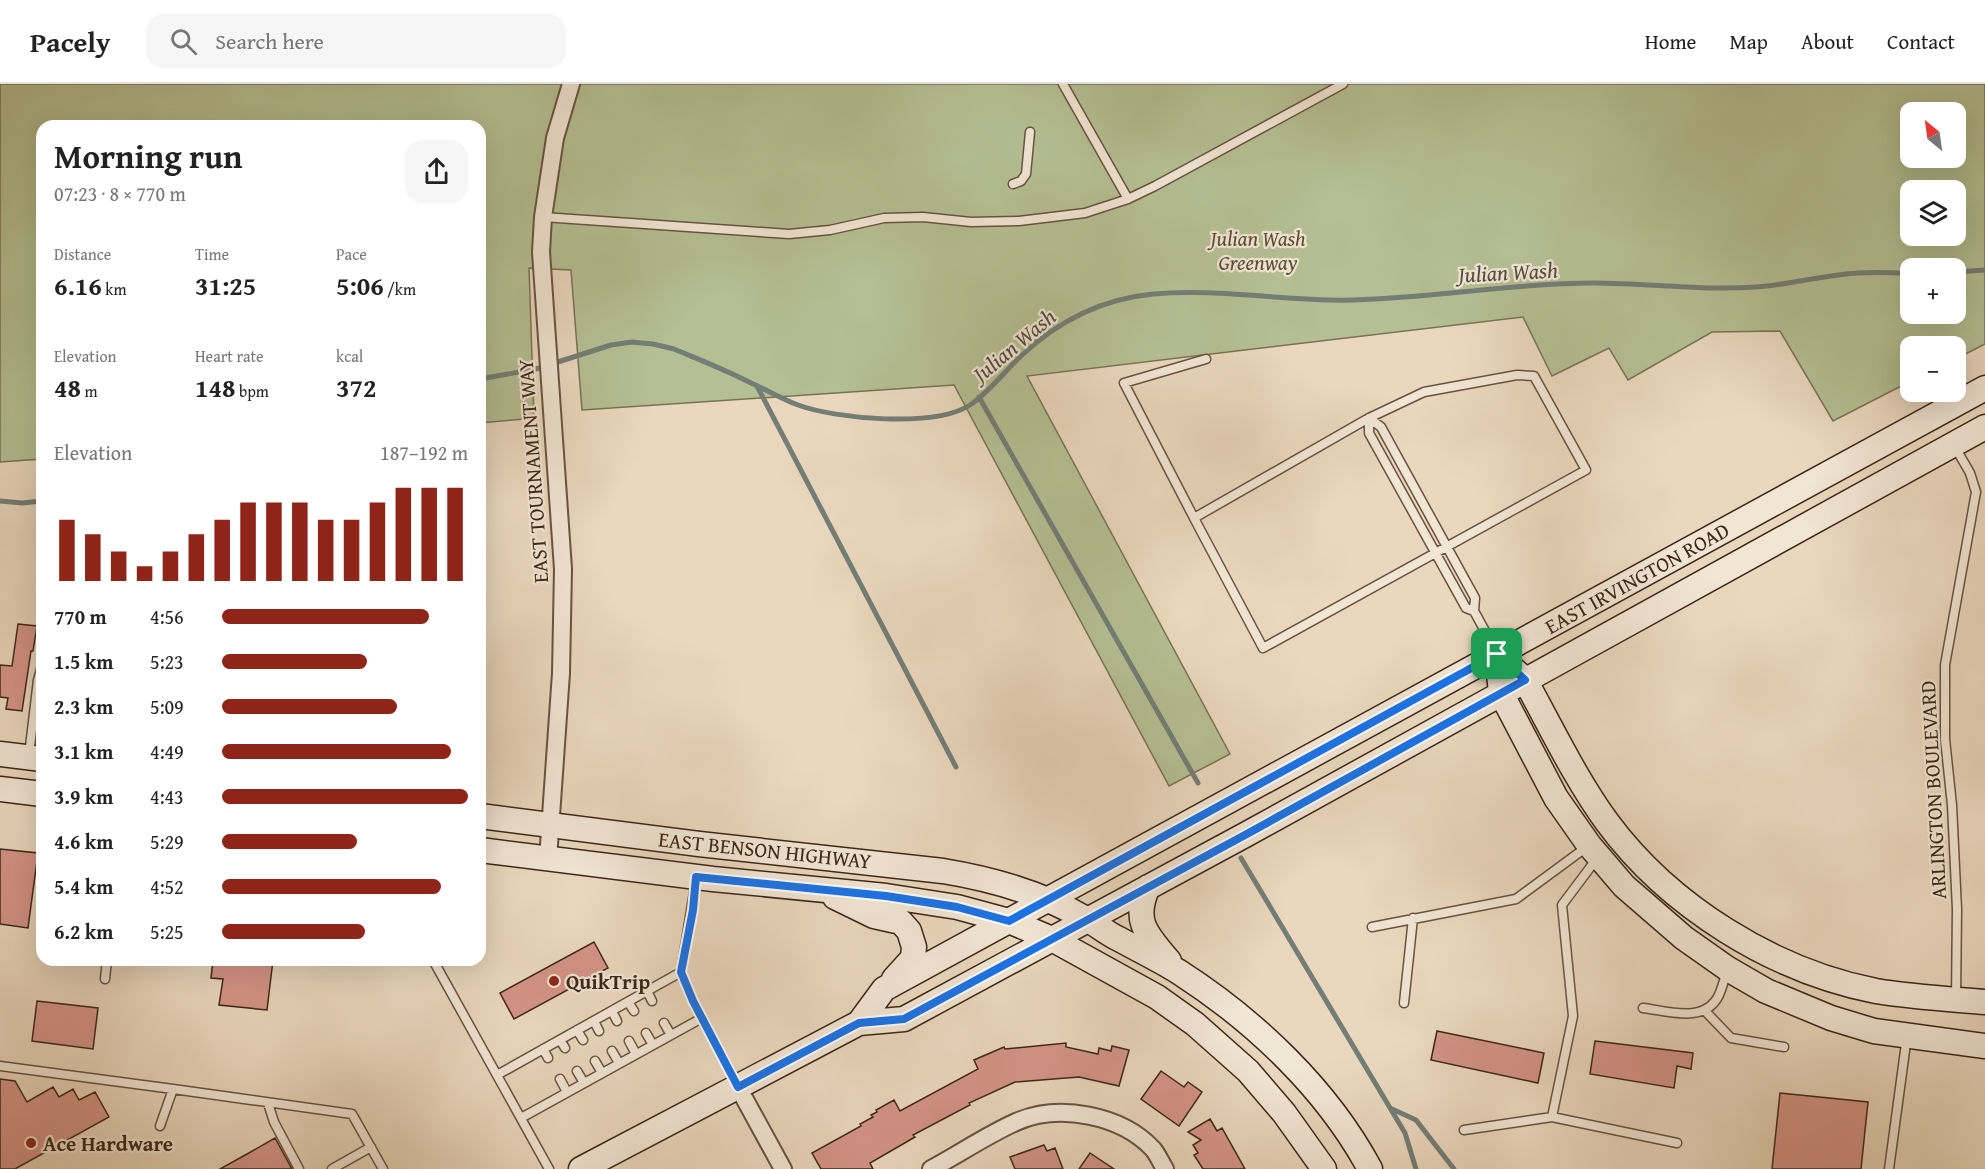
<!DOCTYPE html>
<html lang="en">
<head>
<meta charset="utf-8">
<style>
	:root { --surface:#fff; --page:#f6f6f6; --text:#222; --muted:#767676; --line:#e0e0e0; --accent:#8f2418 }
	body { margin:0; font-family:"Gentium Book Plus",serif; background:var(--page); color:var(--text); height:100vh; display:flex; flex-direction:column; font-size:22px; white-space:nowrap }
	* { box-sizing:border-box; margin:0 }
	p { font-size:20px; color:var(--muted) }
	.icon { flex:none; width:33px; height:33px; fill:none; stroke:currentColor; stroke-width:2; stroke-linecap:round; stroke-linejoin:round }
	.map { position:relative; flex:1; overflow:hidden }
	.sheet { position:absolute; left:36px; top:36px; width:450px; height:846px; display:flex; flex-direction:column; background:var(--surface); border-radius:18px; box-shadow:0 6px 24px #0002 }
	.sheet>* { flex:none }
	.needle { width:39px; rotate:331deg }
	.tools { position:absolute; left:1900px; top:18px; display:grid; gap:12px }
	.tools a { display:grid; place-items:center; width:66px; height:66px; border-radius:12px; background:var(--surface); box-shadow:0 6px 24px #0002; font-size:30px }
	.pin { position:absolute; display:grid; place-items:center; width:51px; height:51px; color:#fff; margin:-26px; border-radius:12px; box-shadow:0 3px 9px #0006 }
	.round { display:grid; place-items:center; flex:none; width:63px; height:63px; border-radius:18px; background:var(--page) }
	.overview { display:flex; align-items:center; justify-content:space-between; height:102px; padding:0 18px }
	h1 { font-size:33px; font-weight:700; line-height:45px }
	.figures { display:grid; grid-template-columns:repeat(3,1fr); gap:9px; height:102px; padding:6px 18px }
	.figures div { display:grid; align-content:center }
	.figures b { font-size:26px; font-weight:700 }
	.figures small { font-size:16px; font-weight:400 }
	.figures p { font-size:16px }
	.chart { height:168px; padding:12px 18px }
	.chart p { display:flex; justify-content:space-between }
	.chart svg { width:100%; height:108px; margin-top:6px; stroke:var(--accent); stroke-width:6 }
	ul { padding:0 18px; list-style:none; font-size:20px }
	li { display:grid; grid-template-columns:96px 72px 1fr; align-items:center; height:45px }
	li i { height:15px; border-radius:8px; background:var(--accent) }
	header { display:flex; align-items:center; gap:36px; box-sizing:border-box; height:84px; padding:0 30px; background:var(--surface); border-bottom:2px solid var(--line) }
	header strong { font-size:28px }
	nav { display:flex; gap:33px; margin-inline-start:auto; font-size:21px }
	.search { width:420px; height:54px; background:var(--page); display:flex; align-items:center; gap:15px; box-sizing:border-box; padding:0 21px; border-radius:18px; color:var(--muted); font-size:22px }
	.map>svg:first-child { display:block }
	.green { fill:#b4bf93; stroke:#787355; stroke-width:1.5; fill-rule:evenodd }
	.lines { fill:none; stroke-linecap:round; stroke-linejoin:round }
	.stream { stroke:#737e76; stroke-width:5 }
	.building { fill:#d49487; stroke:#3c2717; stroke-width:1.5 }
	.lane-casing { stroke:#685340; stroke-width:11 }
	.street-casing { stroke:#685340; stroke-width:20 }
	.secondary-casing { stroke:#3c2717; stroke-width:27 }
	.lane { stroke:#f1e5d4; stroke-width:8 }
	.street { stroke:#f1e5d4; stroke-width:16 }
	.secondary { stroke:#f1e5d4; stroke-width:24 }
	.route-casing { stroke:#fff; stroke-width:12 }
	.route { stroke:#1a73e8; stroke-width:8 }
	.poi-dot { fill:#8f2418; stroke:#f1e5d4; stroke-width:2 }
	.labels { text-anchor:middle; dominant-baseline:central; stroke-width:4.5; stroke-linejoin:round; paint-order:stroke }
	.park-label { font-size:21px; font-style:italic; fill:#5a4d36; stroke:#f1e5d4 }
	.street-label { font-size:21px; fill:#3c2717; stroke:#f1e5d4 }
	.poi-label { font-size:21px; font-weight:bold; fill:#3c2717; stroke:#f1e5d4; text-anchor:start }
	.water-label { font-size:22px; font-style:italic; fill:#534b3f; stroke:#f1e5d4 }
</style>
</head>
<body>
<header>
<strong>Pacely</strong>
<div class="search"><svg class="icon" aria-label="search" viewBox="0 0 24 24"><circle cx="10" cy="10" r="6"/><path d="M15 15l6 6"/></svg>Search here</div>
<nav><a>Home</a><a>Map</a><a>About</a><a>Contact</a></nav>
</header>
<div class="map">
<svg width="1985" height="1085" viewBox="0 0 1985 1085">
	<rect width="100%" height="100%" fill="#ead7bd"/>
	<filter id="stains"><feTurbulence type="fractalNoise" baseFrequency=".00333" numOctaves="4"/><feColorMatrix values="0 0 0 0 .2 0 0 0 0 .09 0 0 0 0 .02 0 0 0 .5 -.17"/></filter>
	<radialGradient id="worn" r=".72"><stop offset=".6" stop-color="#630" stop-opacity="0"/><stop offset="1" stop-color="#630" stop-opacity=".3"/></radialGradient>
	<path class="green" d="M0 0H1985V260L1956 275V262H1911V297L1833 337 1780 247 1712 248 1628 296 1609 264 1552 292 1523 233 1027 292 1230 670 1169 702 954 301 582 326 571 186 529 184 534 334 480 339V42H42V375L0 378ZM1911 28H1956V74H1911ZM1911 106H1956V152H1911ZM1911 184H1956V230H1911Z"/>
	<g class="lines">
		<path class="stream" d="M1956 188 1985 186
			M480 295 536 285 611 261 632 258 653 260 674 265C700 276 726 286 751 299 767 306 782 315 798 321 836 335 935 344 970 321 989 308 1004 288 1021 272 1059 236 1101 215 1153 210 1220 204 1288 218 1354 216 1435 214 1514 199 1594 199 1648 199 1702 207 1756 203 1787 201 1816 193 1846 190 1868 187 1889 189 1911 189
			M757 302 956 683
			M979 313 1198 699
			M0 417 22 419 42 417
			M1241 774 1405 1049 1416 1085
			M1392 1025 1416 1036 1454 1085"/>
	</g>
	<path class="building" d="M18 540 37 542 33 567H31L22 627 6 625 8 614 0 613V581L12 582Z
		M0 765 38 769 28 844 0 840Z
		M594 858 608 884 514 935 500 909Z
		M213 876H273L267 926 219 921 223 895 211 894Z
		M37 917 98 924 93 965 32 957Z
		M1437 947 1544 969 1538 999 1431 976Z
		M1595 957 1693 969 1691 985 1677 982 1674 1004 1590 990Z
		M1066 959V963L1098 970 1099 964 1111 967 1112 962 1129 966 1119 1002 1079 993 1015 998 969 1019 970 1021 913 1051 915 1053 870 1079 873 1085H821L812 1069 861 1042 860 1040 873 1033 871 1031 877 1028 876 1026 894 1016 900 1027 978 985 974 976 1004 963 1005 965Z
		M1161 987 1184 1003 1188 998 1202 1008 1179 1042 1141 1015Z
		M0 995 15 997 27 1018 53 1003 59 1013 73 1005 79 1016 95 1008 109 1033 15 1085H0Z
		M1780 1009 1868 1018 1861 1085H1772Z
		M1210 1035 1217 1047 1222 1044 1245 1085H1203L1194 1071 1198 1069 1193 1061 1201 1056 1188 1048Z
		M275 1054 292 1085H220L247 1070Z
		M1044 1061 1047 1067 1055 1064 1063 1085H1015L1010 1073Z
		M1090 1069 1114 1085H1079Z"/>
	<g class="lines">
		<g class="lane-casing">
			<path id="lane" d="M1063 0 1128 115
				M1013 100 1021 97 1026 90 1030 48
				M543 133 789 150 830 146 884 134 923 133 971 138 1019 137 1085 129 1128 115 1155 102 1343 0
				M1517 291 1534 292 1586 386 1263 564 1194 434 1369 334 1424 308Z
				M1955 363 1970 389 1976 408 1945 581V655L1952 721 1957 825 1956 915
				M1194 434 1124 299 1206 275
				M1474 527 1466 524 1369 349V334L1381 343 1475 514 1474 527 1497 569
				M29 671 38 596 42 582
				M1598 773 1562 821 1573 932 1552 1033 1677 1059
				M696 796 681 888 693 917 737 1000
				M1372 843 1516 815 1588 762
				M433 876 549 1085
				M105 895 107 876
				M647 907 652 917
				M628 918 634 927
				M1404 919 1413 834
				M1643 924C1668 927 1705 940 1719 911 1722 904 1724 896 1727 888
				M612 927 617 937
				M1705 927 1731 954 1784 963
				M594 937 599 947
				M664 939 671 951
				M577 946 583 956
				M646 949 653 961
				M560 956 565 964
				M629 957 636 970
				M543 965 548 974
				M612 967 619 979
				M595 977 602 989
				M0 982 173 1005
				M577 987 584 999
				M497 991 681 888
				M560 995 567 1008
				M268 1019 274 1038 299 1085
				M521 1034 702 934
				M160 1042 173 1005 352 1030 383 1085
				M1464 1046 1552 1033
				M332 1085 371 1063
				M1889 1085 1907 952"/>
		</g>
		<g class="street-casing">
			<path id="street" d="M548 775 561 589 563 485 541 168 543 133 555 54 571 0
				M738 1003 783 1085
				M931 1085C959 1070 987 1051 1016 1038 1059 1019 1121 1031 1153 1065 1158 1071 1161 1079 1165 1085"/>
		</g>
		<g class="secondary-casing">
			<path id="secondary" d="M1497 570 1501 609 1556 714 1589 761 1624 802 1684 854 1728 885 1766 907 1831 934 1874 947 1985 962
				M1514 586 1525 596C1551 643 1575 694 1607 738 1669 822 1773 887 1876 907 1912 913 1949 915 1985 918
				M0 670 42 675
				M0 705 42 710
				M480 732 699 760 943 787C992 795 1044 810 1088 836 1099 842 1108 850 1119 855 1139 866 1160 876 1179 888 1255 937 1327 1005 1370 1085
				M480 766 713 795 886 812 957 823 1009 837 1052 855 1157 913 1195 940 1248 987 1284 1029 1324 1085
				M1148 803C1132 837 1147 851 1169 877
				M835 813 874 832 901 838 909 847 914 863 913 874 894 895
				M859 939 884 905 1985 304
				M581 1085 859 939 904 935 1245 751 1985 343"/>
		</g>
		<use href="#lane" class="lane"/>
		<use href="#street" class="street"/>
		<use href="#secondary" class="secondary"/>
	</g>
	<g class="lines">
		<g class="route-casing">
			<path id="route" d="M1497 570 1525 596 1245 751 904 935 859 939 738 1003 693 917 681 888 693 826 696 793 886 812 957 823 1009 837Z"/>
		</g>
		<use href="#route" class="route"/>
	</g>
	<g class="poi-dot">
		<circle cx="554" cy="897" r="6"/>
		<circle cx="31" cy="1059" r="6"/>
	</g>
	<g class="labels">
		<g class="park-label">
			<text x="1258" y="154">Julian Wash<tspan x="1258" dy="24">Greenway</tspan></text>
		</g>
		<g class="street-label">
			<text transform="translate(533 387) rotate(-94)">EAST TOURNAMENT WAY</text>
			<text transform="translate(1637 494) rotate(-29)">EAST IRVINGTON ROAD</text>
			<text transform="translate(1933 706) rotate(-93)">ARLINGTON BOULEVARD</text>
			<text transform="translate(765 766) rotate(6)">EAST BENSON HIGHWAY</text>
		</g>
		<g class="poi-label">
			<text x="566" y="897">QuikTrip</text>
			<text x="43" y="1059">Ace Hardware</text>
		</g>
		<g class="water-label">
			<text transform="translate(1508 188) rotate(-3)">Julian Wash</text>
			<text transform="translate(1014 261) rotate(-40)">Julian Wash</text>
		</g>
	</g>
	<rect width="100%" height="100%" filter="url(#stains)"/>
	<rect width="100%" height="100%" fill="url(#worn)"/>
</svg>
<div class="tools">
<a><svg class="needle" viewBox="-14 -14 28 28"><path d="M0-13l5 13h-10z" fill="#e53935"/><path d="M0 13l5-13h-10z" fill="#767676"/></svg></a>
<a><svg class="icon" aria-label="layers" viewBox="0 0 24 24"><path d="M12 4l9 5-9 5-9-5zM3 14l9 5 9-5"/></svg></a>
<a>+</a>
<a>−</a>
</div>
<div class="pin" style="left:1497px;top:570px;background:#1e9e55"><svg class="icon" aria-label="arrive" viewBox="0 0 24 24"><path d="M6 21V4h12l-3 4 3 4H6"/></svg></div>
<section class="sheet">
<div class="overview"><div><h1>Morning run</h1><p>07:23 · 8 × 770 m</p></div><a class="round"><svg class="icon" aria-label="share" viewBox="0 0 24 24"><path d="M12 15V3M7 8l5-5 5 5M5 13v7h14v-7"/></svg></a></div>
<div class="figures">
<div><p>Distance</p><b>6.16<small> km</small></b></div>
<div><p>Time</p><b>31:25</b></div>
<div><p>Pace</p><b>5:06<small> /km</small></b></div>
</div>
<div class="figures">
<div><p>Elevation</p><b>48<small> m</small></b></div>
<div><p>Heart rate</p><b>148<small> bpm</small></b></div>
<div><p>kcal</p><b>372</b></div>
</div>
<div class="chart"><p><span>Elevation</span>187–192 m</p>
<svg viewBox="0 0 160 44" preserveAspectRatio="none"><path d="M5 44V19M15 44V25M25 44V32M35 44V38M45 44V32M55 44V25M65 44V19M75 44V12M85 44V12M95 44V12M105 44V19M115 44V19M125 44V12M135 44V6M145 44V6M155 44V6"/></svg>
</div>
<ul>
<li><b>770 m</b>4:56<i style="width:84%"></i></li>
<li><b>1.5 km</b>5:23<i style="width:59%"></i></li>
<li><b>2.3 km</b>5:09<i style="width:71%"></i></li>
<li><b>3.1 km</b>4:49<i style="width:93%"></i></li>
<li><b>3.9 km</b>4:43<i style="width:100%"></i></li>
<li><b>4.6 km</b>5:29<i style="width:55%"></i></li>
<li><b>5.4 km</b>4:52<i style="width:89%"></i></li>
<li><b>6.2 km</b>5:25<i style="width:58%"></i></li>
</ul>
</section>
</div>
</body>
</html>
